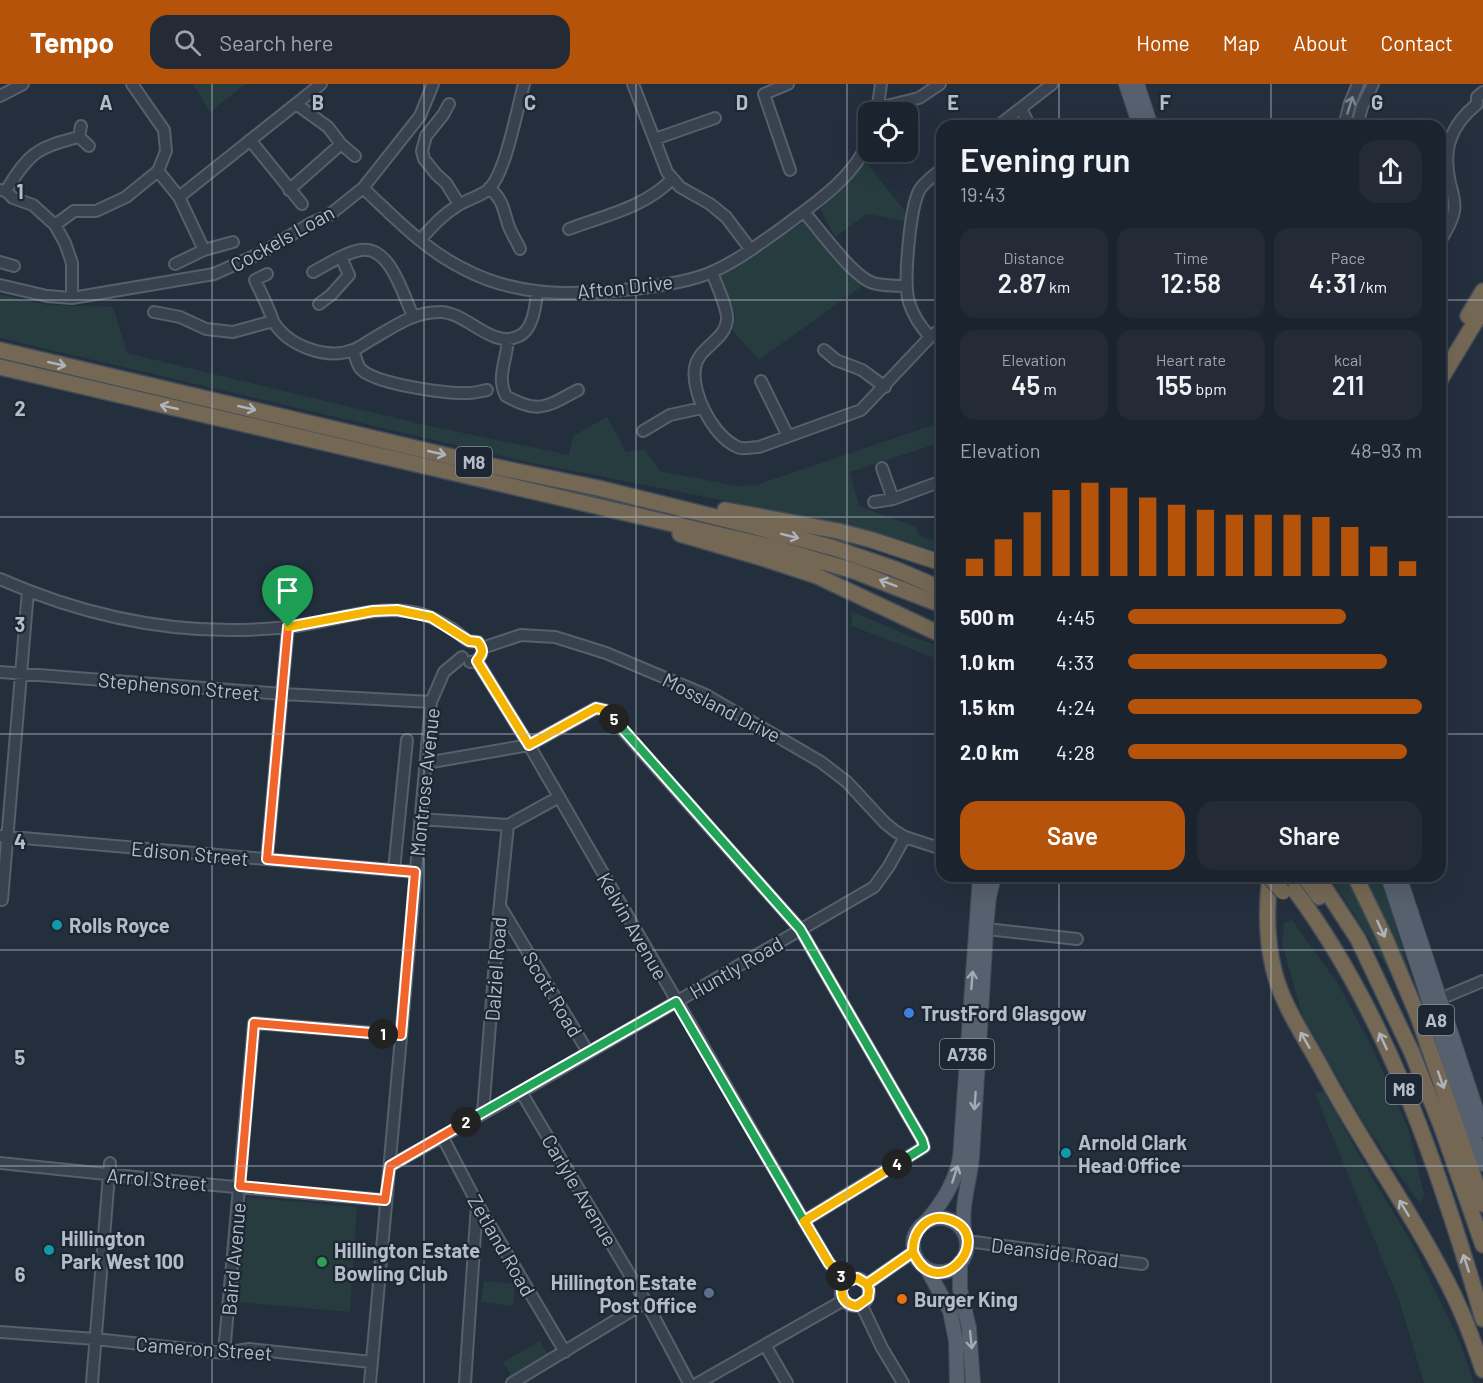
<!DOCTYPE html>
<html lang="en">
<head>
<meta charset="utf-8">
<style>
	:root { --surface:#1b232e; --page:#242b36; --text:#f1f3f6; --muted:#a0a4aa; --line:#39404a; --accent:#b45309 }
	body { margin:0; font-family:Barlow,sans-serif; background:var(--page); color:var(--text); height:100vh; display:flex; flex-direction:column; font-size:22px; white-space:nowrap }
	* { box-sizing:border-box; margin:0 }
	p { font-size:20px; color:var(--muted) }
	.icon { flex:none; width:33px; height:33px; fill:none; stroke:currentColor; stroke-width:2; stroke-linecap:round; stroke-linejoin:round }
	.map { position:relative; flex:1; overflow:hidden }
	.drawer { position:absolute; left:936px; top:36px; width:510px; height:762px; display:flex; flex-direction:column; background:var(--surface); border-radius:18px; box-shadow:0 6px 24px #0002,0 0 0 2px var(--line) }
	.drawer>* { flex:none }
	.buttons { position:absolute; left:858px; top:18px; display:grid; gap:12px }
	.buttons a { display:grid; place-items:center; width:60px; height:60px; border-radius:12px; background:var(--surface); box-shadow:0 6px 24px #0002,0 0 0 2px var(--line); font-size:30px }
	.pin { position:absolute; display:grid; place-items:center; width:51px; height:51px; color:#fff; margin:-62px -26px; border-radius:50% 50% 50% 0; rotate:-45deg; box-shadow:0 0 6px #0007 }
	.pin .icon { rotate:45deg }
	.km { position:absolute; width:30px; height:30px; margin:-15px; border-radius:50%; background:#222; color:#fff; font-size:16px; line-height:30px; text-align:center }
	.round { display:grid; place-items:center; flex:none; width:63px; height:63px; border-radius:18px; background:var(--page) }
	.summary { display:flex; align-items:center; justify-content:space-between; height:102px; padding:0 24px }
	h1 { font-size:33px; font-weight:600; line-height:45px }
	.figures { display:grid; grid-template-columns:repeat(3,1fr); gap:9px; height:102px; padding:6px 24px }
	.figures div { display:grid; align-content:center; border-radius:15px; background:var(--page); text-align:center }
	.figures b { font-size:26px; font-weight:600 }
	.figures small { font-size:16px; font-weight:400 }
	.figures p { font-size:16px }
	.chart { height:168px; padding:12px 24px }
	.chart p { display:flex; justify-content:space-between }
	.chart svg { width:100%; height:108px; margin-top:6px; stroke:var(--accent); stroke-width:6 }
	.action { display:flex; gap:12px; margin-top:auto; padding:12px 24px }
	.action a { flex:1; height:69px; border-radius:18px; background:var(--accent); color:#fff; font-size:24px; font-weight:600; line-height:69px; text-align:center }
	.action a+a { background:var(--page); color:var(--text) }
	ul { padding:0 24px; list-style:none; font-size:20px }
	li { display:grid; grid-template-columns:96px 72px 1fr; align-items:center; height:45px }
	li i { height:15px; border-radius:8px; background:var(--accent) }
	header { display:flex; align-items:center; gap:36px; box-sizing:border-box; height:84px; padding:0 30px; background:var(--accent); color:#fff }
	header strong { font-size:28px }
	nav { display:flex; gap:33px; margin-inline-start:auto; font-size:21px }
	.search { width:420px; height:54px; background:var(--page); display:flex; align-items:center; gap:15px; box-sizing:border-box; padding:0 21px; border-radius:18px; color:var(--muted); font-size:22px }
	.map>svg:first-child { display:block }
	.green { fill:#263c3f }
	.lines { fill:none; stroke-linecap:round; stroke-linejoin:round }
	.minor-casing { stroke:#565f6c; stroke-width:14 }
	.major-casing { stroke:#414a57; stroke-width:16 }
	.highway-casing { stroke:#434c59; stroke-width:18 }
	.minor { stroke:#38414e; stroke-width:10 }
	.major { stroke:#56606e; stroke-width:14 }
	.highway { stroke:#746855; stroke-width:15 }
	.highway-bridge-casing { stroke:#434c59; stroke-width:18; stroke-linecap:butt }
	.highway-bridge { stroke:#746855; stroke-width:15 }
	.oneway { stroke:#7c8592 }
	.oneway2 { stroke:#aeb4bd }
	.oneway3 { stroke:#a1aab7 }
	.split-1-casing { stroke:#fff; stroke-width:12 }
	.split-2-casing { stroke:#fff; stroke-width:12 }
	.split-3-casing { stroke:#fff; stroke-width:12 }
	.split-4-casing { stroke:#fff; stroke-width:12 }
	.split-5-casing { stroke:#fff; stroke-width:12 }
	.split-6-casing { stroke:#fff; stroke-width:12 }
	.split-1 { stroke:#f0652b; stroke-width:8 }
	.split-2 { stroke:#f0652b; stroke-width:8 }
	.split-3 { stroke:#22a559; stroke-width:8 }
	.split-4 { stroke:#f5b400; stroke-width:8 }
	.split-5 { stroke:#22a559; stroke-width:8 }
	.split-6 { stroke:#f5b400; stroke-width:8 }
	.grid { fill:none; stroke:#b4bcc9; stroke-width:1.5; stroke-opacity:0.55 }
	.culture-dot { fill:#0f9aa8; stroke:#1d2633; stroke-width:2 }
	.shop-dot { fill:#3f7fe0; stroke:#1d2633; stroke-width:2 }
	.leisure-dot { fill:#2e9e5b; stroke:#1d2633; stroke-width:2 }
	.service-dot { fill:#5c6f8a; stroke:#1d2633; stroke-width:2 }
	.food-dot { fill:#e8710a; stroke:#1d2633; stroke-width:2 }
	.labels { text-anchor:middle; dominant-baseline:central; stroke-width:4.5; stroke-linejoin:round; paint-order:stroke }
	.shield { fill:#1d2633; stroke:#878f9c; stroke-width:1.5 }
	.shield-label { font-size:18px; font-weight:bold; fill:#b4bcc9 }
	.street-label { font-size:20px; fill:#b4bcc9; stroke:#1d2633 }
	.poi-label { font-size:20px; font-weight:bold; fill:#b4bcc9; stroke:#1d2633; text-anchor:start }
	.grid-label { font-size:20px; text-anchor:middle; font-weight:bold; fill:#b4bcc9; stroke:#1d2633; stroke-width:4.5; stroke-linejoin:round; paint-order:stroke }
</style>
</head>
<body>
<header>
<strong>Tempo</strong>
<div class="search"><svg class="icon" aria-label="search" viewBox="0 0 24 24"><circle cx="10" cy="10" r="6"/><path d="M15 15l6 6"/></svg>Search here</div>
<nav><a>Home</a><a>Map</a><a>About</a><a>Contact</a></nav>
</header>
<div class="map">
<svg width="1483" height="1299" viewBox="0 0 1483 1299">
	<rect width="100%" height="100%" fill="#242f3e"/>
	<path class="green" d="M193 0H245L210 28Z
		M865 77 907 130 906 137 867 130 835 153 820 125 849 97Z
		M808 135 862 202 759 276 732 246 735 231 720 191Z
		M0 210 47 221 113 223 127 269 425 341 569 371 573 352 607 333 626 368 644 365 660 387 737 402 756 401 942 338V358L850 388 859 422 916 443 920 452 942 460V468L849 441 527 378 0 254Z
		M851 527 912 553 942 563V577L852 542Z
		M1330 792H1347L1371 837 1395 896Z
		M1363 792H1381L1414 903Z
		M1292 836 1338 900 1371 961 1409 1047 1424 1111 1420 1120 1365 1041 1303 933 1282 860 1284 839Z
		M1324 1008 1366 1083 1413 1161 1459 1256 1474 1299H1424L1400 1219 1315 1009Z
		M247 1113 357 1123 350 1228 237 1218Z
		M484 1197 515 1200 513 1222 481 1218Z
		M540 1257 550 1274 513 1295 503 1278Z"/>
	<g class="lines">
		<g class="minor-casing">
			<path id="minor" d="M132 0 164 46 166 67 158 87 179 113 204 166
				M633 0 667 88 680 103 710 120 726 133 751 166
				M788 0 764 10 790 86
				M0 12 23 0
				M296 20 328 43 341 60 355 72
				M449 20 443 31 426 52 422 67 424 75 436 90 446 99 459 120
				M878 24 919 14 940 0
				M1021 25 1030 42
				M877 28 881 0
				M81 42 79 53 89 62
				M998 42 1052 0
				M1344 42 1350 19 1358 0
				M1357 42 1362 23 1373 0
				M655 55 715 34
				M250 56 302 120
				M363 104C394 133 424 165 462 184 484 196 512 204 536 207 576 213 676 204 712 188 737 177 759 160 782 144 812 121 853 95 868 58
				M489 104C504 116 503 126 509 143 512 150 517 158 520 165
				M0 106 6 107 13 114 33 121 55 141 65 159 72 179V214
				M289 106 341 60
				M6 107C28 70 37 63 79 53
				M179 113 321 0
				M804 128C820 146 852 192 873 199 884 202 896 202 907 202
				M55 141 74 127H96L126 113 158 87
				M569 145C603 132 646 123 672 95
				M420 156C431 144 442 131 457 122 467 115 480 113 489 105 506 88 517 25 524 0
				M1440 157C1446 148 1452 138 1454 127 1456 117 1452 108 1450 99 1442 65 1451 41 1477 20V13L1483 8
				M0 178 14 182
				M175 180 204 166 233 158
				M313 188C328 180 344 169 361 166 390 161 403 211 413 232
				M712 188C716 200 728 224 727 236 725 257 698 263 695 284 691 311 715 355 740 364 745 365 753 363 759 363L861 326 930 253 942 244
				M267 190 255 196C260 207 266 218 270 229 272 232 272 235 273 237 288 262 326 276 353 266 359 264 364 260 369 257 392 244 412 228 439 228 467 227 491 266 519 252 533 246 536 221 537 207
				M0 201 47 212 72 214 214 190 263 168 311 139 328 132 363 104 420 32 433 0
				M319 220 331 211 349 191 341 173
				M154 228 180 233 206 245 233 248 273 237
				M930 253C921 243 913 232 909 218 903 199 910 125 919 107 923 99 934 91 942 85
				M508 255C507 276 496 293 506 312 540 331 547 322 578 306
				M353 266C355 271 357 280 360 284 372 300 448 310 469 309 475 309 481 307 487 306
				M824 266 836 276 862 286 885 303
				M761 297 788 352
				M643 347 670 331 702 324
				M942 359V360
				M882 384 893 415
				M874 418 893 415 942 397
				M0 495C91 535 188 554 288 543 330 539 375 519 418 529 431 532 443 539 454 546 459 549 464 555 469 557 472 558 475 557 478 558 484 566 483 569 477 577L470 578
				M482 564 521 551 555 553 606 569 706 611 821 678 847 698 885 739 895 747 905 753 942 765
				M477 577 529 661 804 1137 829 1179 846 1198
				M0 588 283 610 431 618
				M426 679 529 661 596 624 605 626 800 845 922 1056 924 1063 804 1137
				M420 735 508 741 559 713
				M0 752 415 788
				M267 775 288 543
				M394 786 407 656
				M2 816 28 507
				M500 822 588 968
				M987 845 1077 855
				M1440 915 1483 897
				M521 1008 646 1218 689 1299
				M483 1029 498 839 508 741
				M442 1052 477 1119 565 1268
				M0 1079 202 1100 385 1116
				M390 1082 521 1008 874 803 889 782 905 753
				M967 1157 1142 1180
				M841 1208a14 14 0 1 1 28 0a14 14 0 1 1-28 0Z
				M867 1200 913 1168
				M861 1220 882 1264 903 1299
				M0 1248 95 1255 224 1269 249 1265 371 1278
				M765 1261 787 1299
				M224 1269 254 939 401 951
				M92 1299 110 1079
				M370 1299 431 618 444 588 462 573
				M465 1299 477 1120
				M512 1299 646 1218
				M698 1299 844 1216"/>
		</g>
		<g class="major-casing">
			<path id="major" d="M1126 0 1140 42
				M1137 0 1151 42
				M1388 792 1483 1080
				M1399 792 1483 1046
				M913 1161a27 27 0 1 1 54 0a27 27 0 1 1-54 0Z
				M925 1139C942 1119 954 1101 960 1074L980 792
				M964 1145C961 1120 970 1097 972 1073L987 832 989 813 994 792
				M960 1178V1205L969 1244 973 1299
				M927 1185 950 1227 956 1257 957 1299"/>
		</g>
		<g class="highway-casing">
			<path id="highway" d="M1468 232 1483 207
				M0 266 487 381 598 404 748 441 834 464 895 485 942 505
				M0 283 772 463 854 487 942 521
				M1440 296 1483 225
				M725 426 838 447 872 456 942 479
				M680 450 759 473 817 492 942 551
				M1270 792C1266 824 1266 855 1274 887 1283 923 1305 953 1322 985 1363 1063 1417 1134 1455 1214 1466 1237 1475 1262 1483 1286
				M1284 792C1384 920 1438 1081 1483 1235
				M1304 792 1319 813
				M1317 792 1358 855 1412 969 1442 1044 1483 1161
				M1355 792 1385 854 1418 932 1483 1120"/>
		</g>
		<use href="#minor" class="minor"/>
		<use href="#major" class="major"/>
		<use href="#highway" class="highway"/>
		<g class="highway-bridge-casing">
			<path id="highway-bridge" d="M1269 792 1283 808"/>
		</g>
		<use href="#highway-bridge" class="highway-bridge"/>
	</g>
	<defs><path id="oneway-shaft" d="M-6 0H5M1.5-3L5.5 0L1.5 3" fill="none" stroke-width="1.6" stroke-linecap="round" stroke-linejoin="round" transform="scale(1.5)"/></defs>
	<use class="oneway" href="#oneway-shaft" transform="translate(1350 21) rotate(-73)"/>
	<g class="oneway2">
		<use href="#oneway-shaft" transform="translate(57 280) rotate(13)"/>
		<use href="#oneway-shaft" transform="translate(169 323) rotate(-167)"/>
		<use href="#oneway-shaft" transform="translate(247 324) rotate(13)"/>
		<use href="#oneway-shaft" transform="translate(437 369) rotate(13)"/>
		<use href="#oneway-shaft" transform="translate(790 452) rotate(14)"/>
		<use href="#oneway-shaft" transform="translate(888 499) rotate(-159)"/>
		<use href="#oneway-shaft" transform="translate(1381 845) rotate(65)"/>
		<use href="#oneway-shaft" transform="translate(1305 956) rotate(-120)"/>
		<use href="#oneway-shaft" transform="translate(1383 957) rotate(-115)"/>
		<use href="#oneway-shaft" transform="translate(1441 996) rotate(71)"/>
		<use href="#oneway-shaft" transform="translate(1404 1124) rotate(-121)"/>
		<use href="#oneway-shaft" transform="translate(1466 1179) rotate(-108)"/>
	</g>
	<g class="oneway3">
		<use href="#oneway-shaft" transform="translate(972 896) rotate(-86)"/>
		<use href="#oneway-shaft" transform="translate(975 1017) rotate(94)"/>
		<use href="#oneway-shaft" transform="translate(955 1090) rotate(-72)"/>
		<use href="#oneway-shaft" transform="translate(971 1256) rotate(84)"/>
	</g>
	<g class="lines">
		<g class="split-1-casing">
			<path id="split-1" d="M288 543 267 775 415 788 401 951 383 950"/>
		</g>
		<g class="split-2-casing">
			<path id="split-2" d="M383 950 254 939 240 1102 385 1116 390 1082 466 1038"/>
		</g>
		<g class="split-3-casing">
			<path id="split-3" d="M466 1038 676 918 804 1137 829 1179 841 1192"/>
		</g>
		<g class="split-4-casing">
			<path id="split-4" d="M841 1192 846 1198 842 1205C841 1215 847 1221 857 1222L868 1214 869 1206 867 1200 913 1168C937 1223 997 1154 951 1136 928 1127 912 1148 913 1168L867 1200 857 1194 846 1198 829 1179 804 1137 897 1080"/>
		</g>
		<g class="split-5-casing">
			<path id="split-5" d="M614 635 800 845 922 1056 924 1063 897 1080"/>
		</g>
		<g class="split-6-casing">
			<path id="split-6" d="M288 543 373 527 397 526 431 533 469 557 478 558C484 566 483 569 477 577L529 661 596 624 605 626 614 635"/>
		</g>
		<use href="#split-1" class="split-1"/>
		<use href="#split-2" class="split-2"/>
		<use href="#split-3" class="split-3"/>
		<use href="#split-4" class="split-4"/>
		<use href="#split-5" class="split-5"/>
		<use href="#split-6" class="split-6"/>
	</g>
	<path class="grid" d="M212 0V1299M424 0V1299M636 0V1299M847 0V1299M1059 0V42M1271 0V42M0 216H942M1440 216H1483M0 433H942M1440 433H1483M0 650H942M1440 650H1483M1059 792V1299M1271 792V1299M0 866H1483M0 1082H1483"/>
	<g class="culture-dot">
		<circle cx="57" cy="841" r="6"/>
		<circle cx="1066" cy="1069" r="6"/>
		<circle cx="49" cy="1166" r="6"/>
	</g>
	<circle class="shop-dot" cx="909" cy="929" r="6"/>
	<circle class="leisure-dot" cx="322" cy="1178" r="6"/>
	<circle class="service-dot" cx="709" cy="1209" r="6"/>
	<circle class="food-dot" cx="902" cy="1215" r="6"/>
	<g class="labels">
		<g class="shield">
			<rect x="456" y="363" width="36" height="30" rx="4.5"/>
			<rect x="1418" y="921" width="36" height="30" rx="4.5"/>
			<rect x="940" y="955" width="54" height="30" rx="4.5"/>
			<rect x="1386" y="990" width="36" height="30" rx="4.5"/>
		</g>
		<g class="shield-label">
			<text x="474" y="378">M8</text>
			<text x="1436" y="936">A8</text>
			<text x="967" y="970">A736</text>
			<text x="1404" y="1005">M8</text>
		</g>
		<g class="street-label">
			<text transform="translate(282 154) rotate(-29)">Cockels Loan</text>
			<text transform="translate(625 202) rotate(-6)">Afton Drive</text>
			<text transform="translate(179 602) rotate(5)">Stephenson Street</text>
			<text transform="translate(722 623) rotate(27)">Mossland Drive</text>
			<text transform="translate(424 698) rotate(-84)">Montrose Avenue</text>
			<text transform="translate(190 769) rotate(5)">Edison Street</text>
			<text transform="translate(633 842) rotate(60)">Kelvin Avenue</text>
			<text transform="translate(736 883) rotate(-30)">Huntly Road</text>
			<text transform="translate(495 885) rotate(-86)">Dalziel Road</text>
			<text transform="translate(553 910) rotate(59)">Scott Road</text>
			<text transform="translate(157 1095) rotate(5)">Arrol Street</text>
			<text transform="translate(580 1106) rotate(59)">Carlyle Avenue</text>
			<text transform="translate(502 1161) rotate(60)">Zetland Road</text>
			<text transform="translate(1055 1168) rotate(7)">Deanside Road</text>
			<text transform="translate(233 1175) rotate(-85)">Baird Avenue</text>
			<text transform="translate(204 1264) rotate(4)">Cameron Street</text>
		</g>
		<g class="poi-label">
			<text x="69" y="841">Rolls Royce</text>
			<text x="921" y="929">TrustFord Glasgow</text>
			<text x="1078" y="1058">Arnold Clark<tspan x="1078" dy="23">Head Office</tspan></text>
			<text x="61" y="1154">Hillington<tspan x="61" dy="23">Park West 100</tspan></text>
			<text x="334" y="1166">Hillington Estate<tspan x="334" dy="23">Bowling Club</tspan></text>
			<text x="697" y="1198" text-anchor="end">Hillington Estate<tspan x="697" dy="23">Post Office</tspan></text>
			<text x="914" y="1215">Burger King</text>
		</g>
	</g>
	<g class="grid-label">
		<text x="106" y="26">A</text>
		<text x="318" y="26">B</text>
		<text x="530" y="26">C</text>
		<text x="742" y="26">D</text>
		<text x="953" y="26">E</text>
		<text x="1165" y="26">F</text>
		<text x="1377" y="26">G</text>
		<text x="20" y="115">1</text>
		<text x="20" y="332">2</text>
		<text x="20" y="548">3</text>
		<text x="20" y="765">4</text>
		<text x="20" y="981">5</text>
		<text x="20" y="1198">6</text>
	</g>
</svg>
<div class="buttons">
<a><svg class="icon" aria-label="locate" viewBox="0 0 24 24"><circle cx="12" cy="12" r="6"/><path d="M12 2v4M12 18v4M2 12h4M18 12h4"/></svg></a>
</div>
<div class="pin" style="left:288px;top:543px;background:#1e9e55"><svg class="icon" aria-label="arrive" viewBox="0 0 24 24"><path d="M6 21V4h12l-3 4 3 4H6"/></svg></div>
<b class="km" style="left:383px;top:950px">1</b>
<b class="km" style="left:466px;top:1038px">2</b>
<b class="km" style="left:841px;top:1192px">3</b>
<b class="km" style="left:897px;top:1080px">4</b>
<b class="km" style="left:614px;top:635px">5</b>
<section class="drawer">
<div class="summary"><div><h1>Evening run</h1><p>19:43</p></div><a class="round"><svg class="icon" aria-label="share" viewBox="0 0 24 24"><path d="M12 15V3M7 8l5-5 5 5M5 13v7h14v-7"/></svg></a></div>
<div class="figures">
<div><p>Distance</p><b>2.87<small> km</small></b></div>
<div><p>Time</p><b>12:58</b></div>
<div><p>Pace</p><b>4:31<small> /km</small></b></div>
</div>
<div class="figures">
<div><p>Elevation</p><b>45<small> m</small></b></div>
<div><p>Heart rate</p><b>155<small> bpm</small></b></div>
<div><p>kcal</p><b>211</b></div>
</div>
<div class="chart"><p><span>Elevation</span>48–93 m</p>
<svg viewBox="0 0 160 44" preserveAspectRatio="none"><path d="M5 44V37M15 44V29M25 44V18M35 44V9M45 44V6M55 44V8M65 44V12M75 44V15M85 44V17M95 44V19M105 44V19M115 44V19M125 44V20M135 44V24M145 44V32M155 44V38"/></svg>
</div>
<ul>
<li><b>500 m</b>4:45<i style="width:74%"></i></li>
<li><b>1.0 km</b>4:33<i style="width:88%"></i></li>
<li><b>1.5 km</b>4:24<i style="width:100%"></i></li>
<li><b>2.0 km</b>4:28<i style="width:95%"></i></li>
</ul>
<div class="action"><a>Save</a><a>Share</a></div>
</section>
</div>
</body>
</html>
